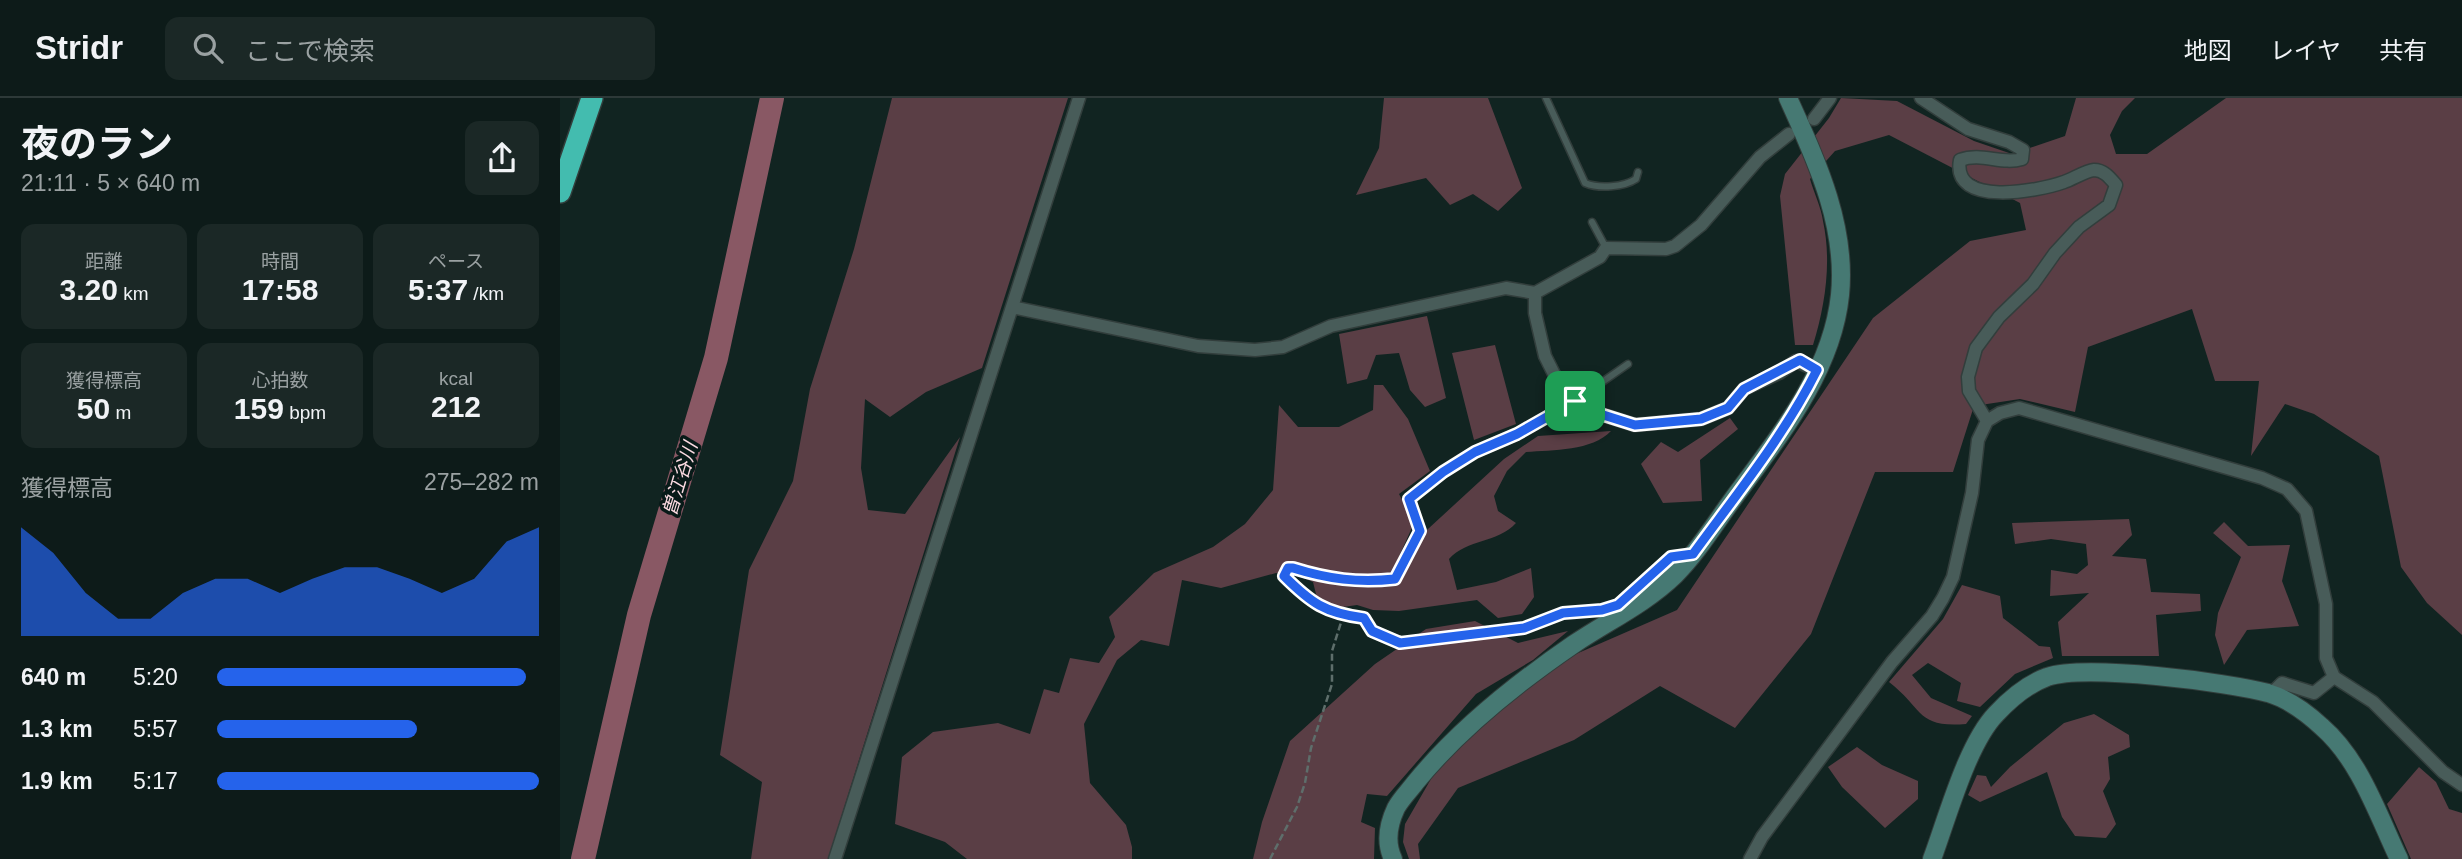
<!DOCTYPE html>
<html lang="ja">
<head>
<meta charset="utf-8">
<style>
	:root { --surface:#0d1b19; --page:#1b2826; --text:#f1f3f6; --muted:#9aa1a2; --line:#2d3938; --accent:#2563eb }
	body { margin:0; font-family:Helvetica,"Noto Sans JP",sans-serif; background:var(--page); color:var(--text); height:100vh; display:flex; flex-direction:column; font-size:26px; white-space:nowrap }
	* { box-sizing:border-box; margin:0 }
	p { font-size:23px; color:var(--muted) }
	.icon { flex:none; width:38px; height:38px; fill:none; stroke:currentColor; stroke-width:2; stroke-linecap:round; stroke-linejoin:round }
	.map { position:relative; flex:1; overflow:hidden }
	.drawer { display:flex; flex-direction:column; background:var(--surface); width:560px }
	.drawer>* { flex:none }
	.pin { position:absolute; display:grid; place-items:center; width:60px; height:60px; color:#fff; margin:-30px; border-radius:14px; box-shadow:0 4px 10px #0006 }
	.round { display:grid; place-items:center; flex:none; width:74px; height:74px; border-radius:14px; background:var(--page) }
	.overview { display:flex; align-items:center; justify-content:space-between; height:119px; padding:0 21px }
	h1 { font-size:38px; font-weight:700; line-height:52px }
	.metrics { display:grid; grid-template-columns:repeat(3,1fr); gap:10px; height:119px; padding:7px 21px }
	.metrics div { display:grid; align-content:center; border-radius:14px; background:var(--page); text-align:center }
	.metrics b { font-size:30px; font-weight:700 }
	.metrics small { font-size:19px; font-weight:400 }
	.metrics p { font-size:19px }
	.chart { height:196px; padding:14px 21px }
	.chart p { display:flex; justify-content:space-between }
	.chart svg { width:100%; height:126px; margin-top:7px; fill:var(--accent); opacity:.7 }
	ul { padding:0 21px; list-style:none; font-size:23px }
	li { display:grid; grid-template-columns:112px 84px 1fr; align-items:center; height:52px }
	li i { height:18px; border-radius:9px; background:var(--accent) }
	header { display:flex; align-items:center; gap:42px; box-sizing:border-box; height:98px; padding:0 35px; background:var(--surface); border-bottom:2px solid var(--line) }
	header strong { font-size:33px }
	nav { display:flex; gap:38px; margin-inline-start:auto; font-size:24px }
	.search { width:490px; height:63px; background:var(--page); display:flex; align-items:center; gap:18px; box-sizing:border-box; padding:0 24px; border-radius:14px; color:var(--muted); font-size:26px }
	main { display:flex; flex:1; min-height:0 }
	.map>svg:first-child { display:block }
	.green { fill:#5a3e45 }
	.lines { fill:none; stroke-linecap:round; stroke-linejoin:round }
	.river { stroke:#895864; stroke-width:24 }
	.lane-casing { stroke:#323e3c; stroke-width:9 }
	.street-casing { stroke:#323e3c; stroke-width:15 }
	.secondary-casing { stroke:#323e3c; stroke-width:20 }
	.highway-casing { stroke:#323e3c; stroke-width:24 }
	.path { stroke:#5e6e6b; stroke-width:2.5; stroke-dasharray:7 3.5; stroke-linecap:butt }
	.lane { stroke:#485c59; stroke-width:6 }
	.street { stroke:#485c59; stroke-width:12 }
	.secondary { stroke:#467973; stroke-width:18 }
	.highway { stroke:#43bcaf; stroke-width:21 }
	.route-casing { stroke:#fff; stroke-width:14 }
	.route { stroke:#2563eb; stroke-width:9 }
	.labels { text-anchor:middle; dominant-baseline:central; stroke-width:7; stroke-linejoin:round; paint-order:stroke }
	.water-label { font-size:19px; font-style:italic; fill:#fcdbe2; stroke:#081a18 }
</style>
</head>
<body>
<header>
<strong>Stridr</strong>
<div class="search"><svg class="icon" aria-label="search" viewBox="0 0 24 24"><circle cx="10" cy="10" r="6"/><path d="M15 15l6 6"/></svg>ここで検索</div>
<nav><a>地図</a><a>レイヤ</a><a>共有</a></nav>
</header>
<main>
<section class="drawer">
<div class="overview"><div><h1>夜のラン</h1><p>21:11 · 5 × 640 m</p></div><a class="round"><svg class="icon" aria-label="share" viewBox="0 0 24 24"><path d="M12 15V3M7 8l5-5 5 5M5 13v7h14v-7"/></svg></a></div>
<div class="metrics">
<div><p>距離</p><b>3.20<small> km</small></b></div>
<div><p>時間</p><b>17:58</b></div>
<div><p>ペース</p><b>5:37<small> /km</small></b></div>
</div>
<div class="metrics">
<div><p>獲得標高</p><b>50<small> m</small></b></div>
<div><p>心拍数</p><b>159<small> bpm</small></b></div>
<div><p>kcal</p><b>212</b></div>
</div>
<div class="chart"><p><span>獲得標高</span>275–282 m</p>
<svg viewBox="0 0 160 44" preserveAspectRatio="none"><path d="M0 44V6L10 15L20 29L30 38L40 38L50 29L60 24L70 24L80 29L90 24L100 20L110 20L120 24L130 29L140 24L150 11L160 6V44z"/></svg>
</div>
<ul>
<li><b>640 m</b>5:20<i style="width:96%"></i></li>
<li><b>1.3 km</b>5:57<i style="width:62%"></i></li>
<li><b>1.9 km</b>5:17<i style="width:100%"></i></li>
</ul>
</section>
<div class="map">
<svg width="1902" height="761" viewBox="0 0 1902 761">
	<rect width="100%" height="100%" fill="#112421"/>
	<path class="green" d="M332 0H508L422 270 366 294 330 319 305 301 301 370 308 412 345 416 400 339 268 761H191L202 684 160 657 189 472 233 383 250 291 294 151Z
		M824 0H928L962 90 938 113 913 96 890 107 866 80 796 97 819 50Z
		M1281 0 1337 3 1414 43 1452 56 1505 38 1516 0H1575L1562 13 1550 37 1556 56H1587L1666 0H1902V537L1867 505 1841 469 1819 358 1754 316 1725 306 1691 358 1699 283H1655L1632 211 1528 249 1515 314 1460 301 1414 308 1393 374H1315L1251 536 1175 630 1100 588 1014 642 898 690 858 746 860 761H849L843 744 845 726 875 674 926 614 964 583 1016 556 1117 512 1313 220 1410 143 1466 132 1460 105 1329 37 1275 53 1250 81C1254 95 1261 109 1263 123 1272 164 1265 208 1253 247H1235L1220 98 1225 76 1269 20Z
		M867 218 886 300 865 309 850 292 839 255 816 257 807 281 787 286 779 236Z
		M935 247 956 326 914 342 892 255Z
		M814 287H823L848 321 870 373 839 396 854 425 833 472 856 442 944 361 978 338 1051 333C1032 353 993 352 966 354L947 373 934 398 938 413 956 425C938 445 907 441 889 461L897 492 936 484 971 470 974 499 962 516 938 520 917 502 839 513 813 512 797 507 776 510 758 504 753 484 739 478 716 475 661 490 622 482 609 548 581 542 557 562 524 626 530 685 566 727 572 749V761H407L385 744 335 726 342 659 373 634 438 625 470 636 484 591 499 595 510 560 539 565 555 539 549 519 594 475 653 449 685 426 713 392 719 307 738 329H779L813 312Z
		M1170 320 1178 331 1140 362 1142 403 1103 405 1081 366 1101 344 1118 354Z
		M1569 421 1572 437 1552 458 1586 461 1591 494 1640 496 1641 513 1596 517 1599 558H1502L1498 524 1529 495 1490 498 1491 472 1517 476 1528 467 1526 446 1491 441 1455 446 1452 425Z
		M1664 424 1688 448 1730 447 1722 483 1739 528 1687 532 1664 567 1655 537 1658 515 1681 459 1653 435Z
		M1402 487 1440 498 1443 520 1479 548 1490 549 1493 560 1455 576 1420 609 1397 603 1401 585 1368 565 1352 577 1371 600 1412 618 1406 626C1356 630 1364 611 1329 584L1383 521Z
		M915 523 958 545 1008 533 973 562 916 596 827 698 807 696 801 724 815 730 814 761H693L702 724 730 643 815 566 866 531Z
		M1534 616 1569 637 1570 649 1548 659 1550 681 1543 693 1556 726 1546 740 1515 738 1502 719 1487 674 1420 704 1408 697 1417 677 1426 678 1431 689 1450 669 1504 625Z
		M1297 649 1322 667 1358 683V701L1325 730 1282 689 1268 669Z
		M1859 669 1876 684 1889 711 1902 715V761H1851L1827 706Z"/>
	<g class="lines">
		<path class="river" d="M23 761 79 517 156 260 212 0"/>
		<g class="lane-casing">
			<path id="lane" d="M986 0 1025 85C1039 91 1064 89 1076 81L1078 74
				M1032 124 1046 150
				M849 401 883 374 915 354 957 336 1015 303 1068 266
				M1058 507 1111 459 1129 457"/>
		</g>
		<g class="street-casing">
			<path id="street" d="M1361 0 1408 31 1449 44 1463 52 1462 61C1441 67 1422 54 1400 62 1391 110 1479 93 1504 84 1513 81 1525 73 1534 72 1544 72 1550 80 1556 87L1549 107 1519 129 1495 155 1473 186 1439 219 1416 250 1408 279 1409 293 1427 323
				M1254 21 1270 0
				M975 195V215L985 258 998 284 1015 303 1037 315 1075 327 1141 321 1168 310 1184 291 1219 275 1236 263 1257 272
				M452 209 638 248 695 252 723 249 771 228 946 190 975 195 1040 159 1046 150 1106 151 1115 148 1141 127 1200 59 1229 36
				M1711 596 1722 585 1754 595 1774 579
				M275 761 519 0
				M1190 761 1202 739 1332 564 1372 518 1383 500 1393 479 1412 395 1418 342 1427 323 1440 315 1459 310 1702 380 1727 391 1746 413 1766 506V560L1774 579 1813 604 1883 674 1902 687"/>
		</g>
		<g class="secondary-casing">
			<path id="secondary" d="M833 761C825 744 828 727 836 710 841 701 849 693 855 685 899 631 957 585 1014 546 1048 523 1085 506 1115 477 1137 455 1154 427 1173 401 1217 341 1272 275 1280 197 1287 127 1256 62 1228 0
				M1372 761C1387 721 1407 646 1436 616 1450 601 1468 586 1487 579 1526 566 1667 584 1708 595 1728 601 1747 615 1762 629 1800 662 1818 717 1839 761"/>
		</g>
		<g class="highway-casing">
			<path id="highway" d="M0 94 32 0"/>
		</g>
		<path class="path" d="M783 518 750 504 724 478 728 470 768 482 812 484 835 481 860 433 852 410
			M710 761 737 709 745 685 751 650 772 586V553L783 518 804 520 812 533 840 545 939 535 964 530 1003 515 1038 512"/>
		<use href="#lane" class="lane"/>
		<use href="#street" class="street"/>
		<use href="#secondary" class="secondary"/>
		<use href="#highway" class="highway"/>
	</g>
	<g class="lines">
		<g class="route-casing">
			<path id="route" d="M1240 262 1257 272C1224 338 1176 397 1133 456L1111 459 1058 507 1042 512 1003 515 964 530 840 545 812 533 804 520C765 515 751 505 724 478L728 470H733C768 481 798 485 835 481L860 433 849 401 883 374 915 354 957 336 1015 303 1037 315 1075 327 1141 321 1168 310 1184 291Z"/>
		</g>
		<use href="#route" class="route"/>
	</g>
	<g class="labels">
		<g class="water-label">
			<text transform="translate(120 381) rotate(-73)">曽江谷川</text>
		</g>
	</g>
</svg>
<div class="pin" style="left:1015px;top:303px;background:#1e9e55"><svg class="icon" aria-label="arrive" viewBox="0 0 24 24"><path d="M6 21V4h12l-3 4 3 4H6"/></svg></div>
</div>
</main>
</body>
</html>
